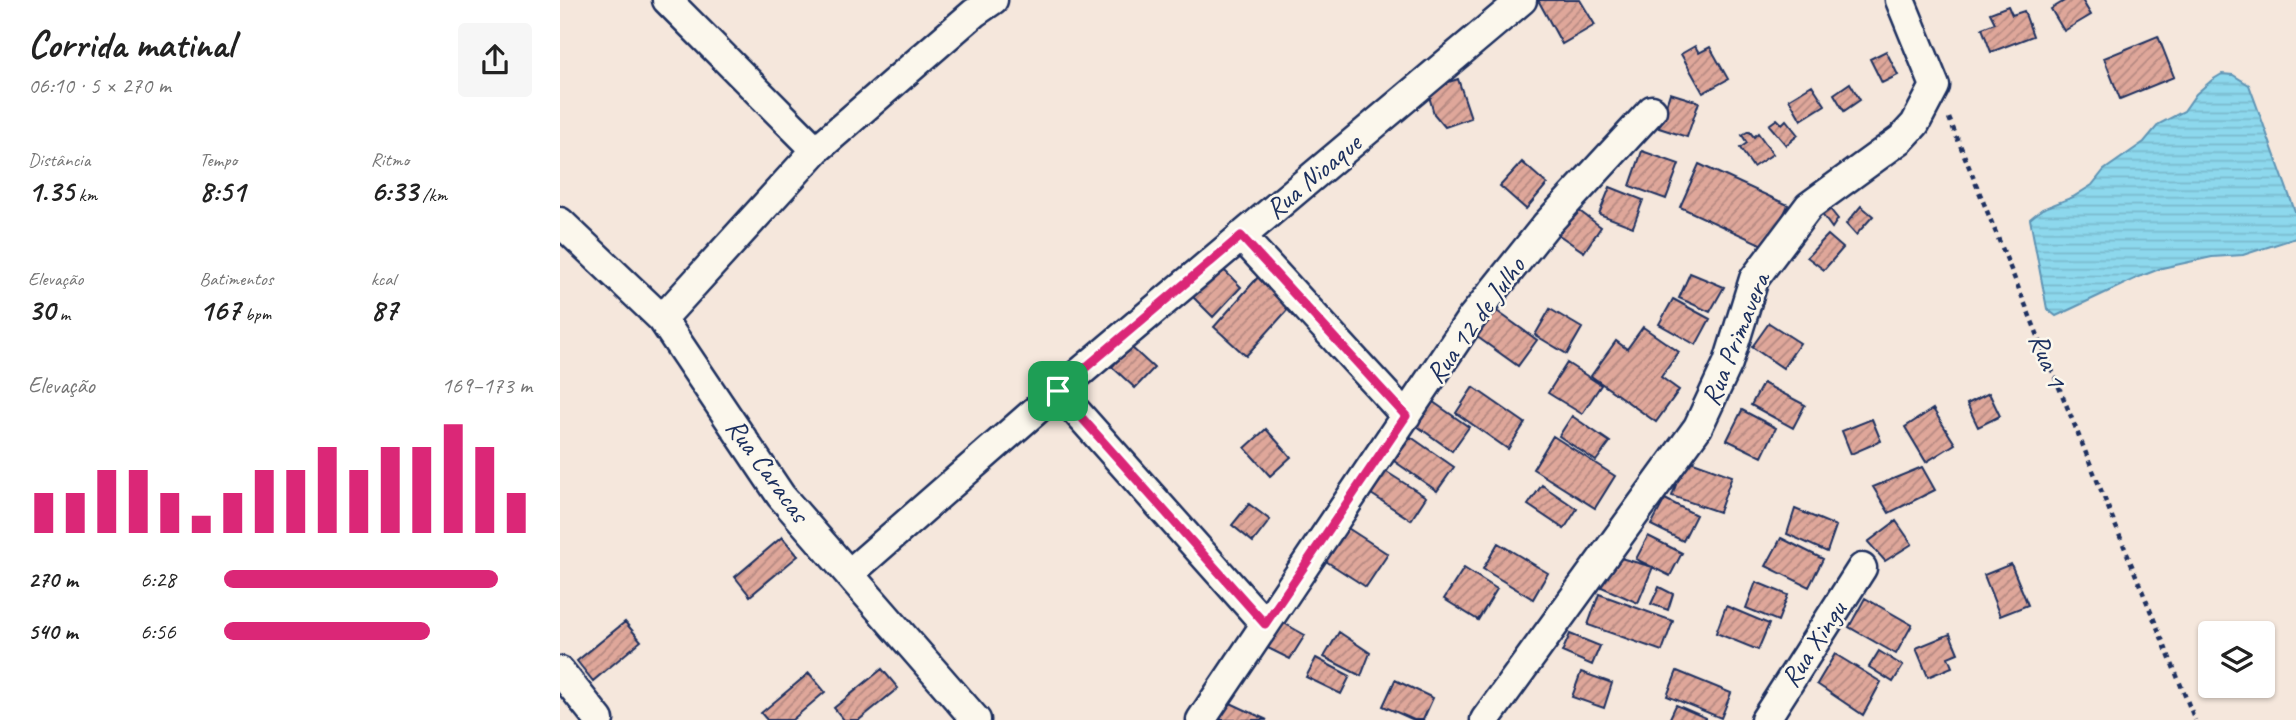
<!DOCTYPE html>
<html lang="pt">
<head>
<meta charset="utf-8">
<style>
	:root { --surface:#fff; --page:#f6f6f6; --text:#222; --muted:#767676; --accent:#db2777 }
	body { margin:0; font-family:Caveat,sans-serif; background:var(--page); color:var(--text); height:100vh; display:flex; flex-direction:column; font-size:26px; white-space:nowrap }
	* { box-sizing:border-box; margin:0 }
	p { font-size:23px; color:var(--muted) }
	.icon { flex:none; width:38px; height:38px; fill:none; stroke:currentColor; stroke-width:2; stroke-linecap:round; stroke-linejoin:round }
	.map { position:relative; flex:1; overflow:hidden }
	.drawer { display:flex; flex-direction:column; background:var(--surface); width:560px }
	.drawer>* { flex:none }
	.buttons { position:absolute; left:1638px; top:621px; display:grid; gap:14px }
	.buttons a { display:grid; place-items:center; width:77px; height:77px; border-radius:7px; background:var(--surface); box-shadow:0 2px 5px #0004; font-size:35px }
	.pin { position:absolute; display:grid; place-items:center; width:60px; height:60px; color:#fff; margin:-30px; border-radius:14px; box-shadow:0 4px 10px #0006 }
	.round { display:grid; place-items:center; flex:none; width:74px; height:74px; border-radius:7px; background:var(--page) }
	.head { display:flex; align-items:center; justify-content:space-between; height:119px; padding:0 28px }
	h1 { font-size:38px; font-weight:800; line-height:52px }
	.figures { display:grid; grid-template-columns:repeat(3,1fr); gap:10px; height:119px; padding:7px 28px }
	.figures div { display:grid; align-content:center }
	.figures b { font-size:30px; font-weight:800 }
	.figures small { font-size:19px; font-weight:400 }
	.figures p { font-size:19px }
	.chart { height:196px; padding:14px 28px }
	.chart p { display:flex; justify-content:space-between }
	.chart svg { width:100%; height:126px; margin-top:7px; stroke:var(--accent); stroke-width:6 }
	ul { padding:0 28px; list-style:none; font-size:23px }
	li { display:grid; grid-template-columns:112px 84px 1fr; align-items:center; height:52px }
	li i { height:18px; border-radius:9px; background:var(--accent) }
	main { display:flex; flex:1; min-height:0 }
	.map>svg:first-child { display:block }
	.water { fill:url(#water-rules); stroke:#5f94b4; stroke-width:2 }
	.building { fill:url(#building-hatch); stroke:#1b2f5e; stroke-width:2 }
	.lines { fill:none; stroke-linecap:round; stroke-linejoin:round }
	.minor-casing { stroke:#1b2f5e; stroke-width:33 }
	.path { stroke:#1b2f5e; stroke-width:4.5; stroke-dasharray:5 5; stroke-linecap:butt }
	.minor { stroke:#fbf7ec; stroke-width:28 }
	.route-casing { stroke:#fff; stroke-width:14 }
	.route { stroke:#db2777; stroke-width:9 }
	.labels { text-anchor:middle; dominant-baseline:central; stroke-width:5; stroke-linejoin:round; paint-order:stroke }
	.street-label { font-size:28px; fill:#1b2f5e; stroke:#fbf7ec }
</style>
</head>
<body>
<main>
<section class="drawer">
<div class="head"><div><h1>Corrida matinal</h1><p>06:10 · 5 × 270 m</p></div><a class="round"><svg class="icon" aria-label="share" viewBox="0 0 24 24"><path d="M12 15V3M7 8l5-5 5 5M5 13v7h14v-7"/></svg></a></div>
<div class="figures">
<div><p>Distância</p><b>1.35<small> km</small></b></div>
<div><p>Tempo</p><b>8:51</b></div>
<div><p>Ritmo</p><b>6:33<small> /km</small></b></div>
</div>
<div class="figures">
<div><p>Elevação</p><b>30<small> m</small></b></div>
<div><p>Batimentos</p><b>167<small> bpm</small></b></div>
<div><p>kcal</p><b>87</b></div>
</div>
<div class="chart"><p><span>Elevação</span>169–173 m</p>
<svg viewBox="0 0 160 44" preserveAspectRatio="none"><path d="M5 44V30M15 44V30M25 44V22M35 44V22M45 44V30M55 44V38M65 44V30M75 44V22M85 44V22M95 44V14M105 44V22M115 44V14M125 44V14M135 44V6M145 44V14M155 44V30"/></svg>
</div>
<ul>
<li><b>270 m</b>6:28<i style="width:89%"></i></li>
<li><b>540 m</b>6:56<i style="width:67%"></i></li>
</ul>
</section>
<div class="map">
<svg width="1736" height="720" viewBox="0 0 1736 720">
	<defs>
		<pattern id="water-rules" width="6" height="5" patternUnits="userSpaceOnUse" patternTransform="scale(1.75)"><rect width="6" height="5" fill="#8dd8ed"/><path d="M0 2.5h6" fill="none" stroke="#79bace"/></pattern>
		<pattern id="building-hatch" width="6" height="6" patternUnits="userSpaceOnUse" patternTransform="scale(1.75)"><rect width="6" height="6" fill="#dfa79a"/><path d="M-1 1l2-2M0 6l6-6M5 7l2-2" fill="none" stroke="#b48881"/></pattern>
	</defs>
	<rect width="100%" height="100%" fill="#f5e7dc"/>
	<filter id="ink" filterUnits="userSpaceOnUse"><feTurbulence type="fractalNoise" baseFrequency=".0143" numOctaves="2"/><feDisplacementMap in="SourceGraphic" scale="14" xChannelSelector="R" yChannelSelector="G"/><feConvolveMatrix kernelMatrix="1 2 1 2 8 2 1 2 1" color-interpolation-filters="sRGB"/></filter>
	<g filter="url(#ink)">
		<path class="water" d="M1662 74 1673 75 1689 85 1736 214V238L1683 255 1652 257 1602 268 1579 277 1496 316 1487 309 1470 219 1482 209 1513 197 1532 185 1544 170 1584 142 1599 124 1624 111 1636 94 1652 80Z"/>
		<path class="building" d="M978 0H1020L1035 25 1002 44Z
			M1506 0H1522L1531 15 1504 31 1491 9Z
			M1448 6 1452 15 1464 11 1473 36 1431 52 1422 28 1435 23 1430 13Z
			M1598 36 1614 77 1560 99 1544 58Z
			M1135 46 1139 53 1150 47 1168 79 1143 93 1121 54Z
			M1326 51 1338 75 1322 83 1310 59Z
			M898 79 911 118 885 127 874 114 867 89Z
			M1290 83 1300 100 1284 111 1274 94Z
			M1252 85 1265 105 1241 120 1229 99Z
			M1110 93 1139 102 1127 137 1099 128Z
			M1217 119 1222 124 1226 120 1238 135 1226 145 1209 125Z
			M1189 131 1194 137 1198 133 1213 154 1193 167 1180 148 1187 143 1182 135Z
			M1082 151 1119 164 1106 199 1070 186Z
			M962 162 987 184 966 209 940 186Z
			M1139 164 1228 205 1209 248 1120 207Z
			M1050 187 1083 200 1073 227 1039 214Z
			M1266 204 1278 219 1272 228 1261 213Z
			M1301 206 1313 216 1296 235 1286 224Z
			M1014 207 1041 227 1024 252 996 233Z
			M1268 235 1283 248 1264 270 1247 257Z
			M656 267 666 272 681 287 653 317 628 292Z
			M1130 273 1164 287 1150 312 1119 298Z
			M699 276 731 306 686 356 654 327Z
			M1113 299 1150 319 1136 345 1099 324Z
			M934 309 977 340 958 366 916 336Z
			M990 309 1022 328 1007 354 975 335Z
			M1209 323 1240 343 1223 368 1192 347Z
			M1083 327 1119 352 1101 377 1119 390 1096 422 1031 376 1056 341 1067 349Z
			M570 346 594 368 575 388 552 367Z
			M1007 363 1041 385 1022 414 988 393Z
			M1203 383 1245 405 1233 428 1191 405Z
			M913 387 965 423 948 449 896 413Z
			M1429 393 1440 416 1418 427 1407 404Z
			M866 397 909 427 892 451 850 421Z
			M1373 409 1395 444 1366 462 1345 427Z
			M1182 410 1216 428 1202 457 1167 440Z
			M1012 416 1050 442 1036 461 999 436Z
			M1312 419 1321 441 1291 454 1282 431Z
			M706 429 731 457 710 476 685 448Z
			M993 436 1055 476 1035 508 973 469Z
			M851 437 894 467 877 491 834 461Z
			M1125 459 1172 476 1159 512 1112 496Z
			M1362 467 1375 490 1329 513 1313 487Z
			M822 469 866 497 851 520 808 492Z
			M982 485 1017 509 1004 529 968 505Z
			M1105 499 1136 515 1123 541 1091 525Z
			M689 504 710 520 693 542 672 525Z
			M1235 509 1276 526 1267 552 1227 534Z
			M1336 521 1352 544 1325 561 1308 542Z
			M780 523 828 554 806 587 758 556Z
			M1088 536 1122 553 1110 576 1076 559Z
			M222 537 238 556 190 596 175 577Z
			M1221 538 1263 559 1249 587 1206 566Z
			M938 543 988 573 973 599 923 569Z
			M1053 556 1093 567 1078 603 1037 585Z
			M1451 564 1468 605 1440 616 1424 575Z
			M904 568 937 589 918 620 884 599Z
			M1196 582 1228 595 1218 621 1186 608Z
			M1099 587 1113 594 1108 610 1091 604Z
			M1039 594 1113 621 1102 651 1028 625Z
			M1305 598 1352 625 1336 654 1289 627Z
			M1166 606 1209 624 1198 650 1156 633Z
			M65 622 81 641 33 681 17 661Z
			M722 622 745 635 730 659 706 647Z
			M779 632 810 653 801 676 764 657Z
			M1010 634 1040 646 1032 665 1002 652Z
			M1390 634 1398 653 1388 657 1392 667 1368 677 1356 648Z
			M1319 651 1343 666 1333 682 1309 667Z
			M1275 654 1321 682 1303 715 1257 684Z
			M756 658 790 676 781 694 746 677Z
			M322 669 338 688 299 720H284L274 708Z
			M1117 671 1171 693 1161 718 1107 696Z
			M1021 672 1052 683 1044 708 1012 697Z
			M249 673 265 692 232 720H207L201 713Z
			M835 680 873 698 863 720H854L823 706Z
			M664 700 707 720H655Z
			M1116 705 1146 718V720H1109Z"/>
		<g class="lines">
			<g class="minor-casing">
				<path id="minor" d="M107 0 256 150
					M0 222 102 319 221 496 416 720
					M681 236 846 416
					M102 319 256 150 414 13 433 0
					M498 391 705 624
					M290 573 498 391 962 0
					M0 671 39 720
					M641 720 910 320 986 225 1092 110
					M925 720 1138 427 1168 363 1194 279 1249 206 1341 139 1355 124 1375 86 1340 0
					M1205 720 1302 568"/>
			</g>
			<path class="path" d="M1389 118 1635 720"/>
			<use href="#minor" class="minor"/>
		</g>
	</g>
	<g class="lines" filter="url(#ink)">
		<g class="route-casing">
			<path id="route" d="M681 236 846 416 705 624 498 391Z"/>
		</g>
		<use href="#route" class="route"/>
	</g>
	<g class="labels">
		<g class="street-label">
			<text transform="translate(753 176) rotate(-40)">Rua Nioaque</text>
			<text transform="translate(915 320) rotate(-54)">Rua 12 de Julho</text>
			<text transform="translate(1175 339) rotate(-68)">Rua Primavera</text>
			<text transform="translate(1488 360) rotate(68)">Rua 1</text>
			<text transform="translate(208 470) rotate(54)">Rua Caracas</text>
			<text transform="translate(1253 644) rotate(-57)">Rua Xingu</text>
		</g>
	</g>
</svg>
<div class="buttons">
<a><svg class="icon" aria-label="layers" viewBox="0 0 24 24"><path d="M12 4l9 5-9 5-9-5zM3 14l9 5 9-5"/></svg></a>
</div>
<div class="pin" style="left:498px;top:391px;background:#1e9e55"><svg class="icon" aria-label="arrive" viewBox="0 0 24 24"><path d="M6 21V4h12l-3 4 3 4H6"/></svg></div>
</div>
</main>
</body>
</html>
